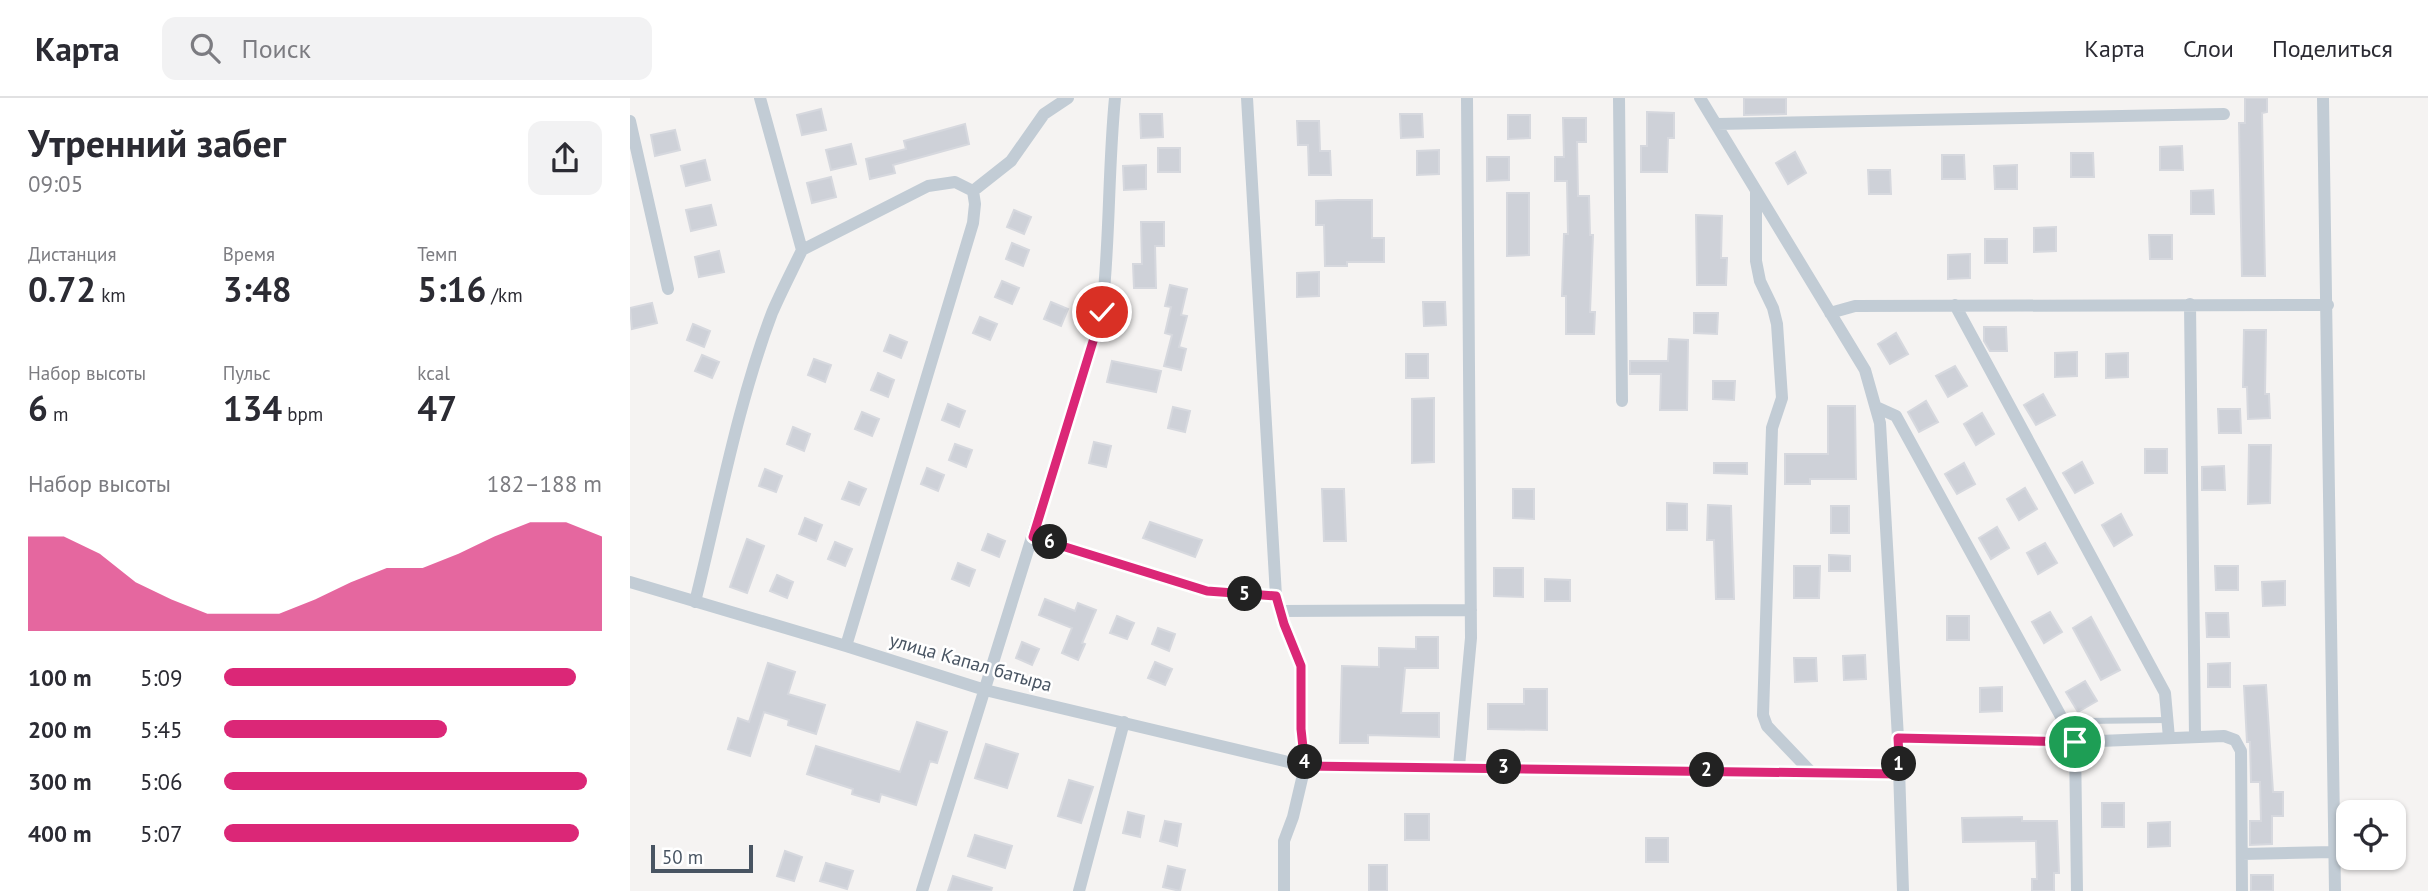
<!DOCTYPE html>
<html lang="ru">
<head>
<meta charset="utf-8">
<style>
	:root { --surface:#fff; --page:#f2f2f3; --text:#2b2b33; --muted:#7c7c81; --line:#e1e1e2; --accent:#db2777 }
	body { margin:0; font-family:"PT Sans",sans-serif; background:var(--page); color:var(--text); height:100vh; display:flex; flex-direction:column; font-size:26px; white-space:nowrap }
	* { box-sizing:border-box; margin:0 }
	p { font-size:23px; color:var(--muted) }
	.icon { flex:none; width:38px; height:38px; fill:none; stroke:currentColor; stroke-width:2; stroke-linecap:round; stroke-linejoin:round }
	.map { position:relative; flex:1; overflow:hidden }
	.details { display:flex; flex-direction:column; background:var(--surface); width:630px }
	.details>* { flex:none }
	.controls { position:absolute; left:1706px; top:702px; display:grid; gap:14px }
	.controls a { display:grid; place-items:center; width:70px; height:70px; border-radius:14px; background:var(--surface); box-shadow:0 2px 5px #0004; font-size:35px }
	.scale { position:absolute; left:21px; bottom:18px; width:102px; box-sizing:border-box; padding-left:7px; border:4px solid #485462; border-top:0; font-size:19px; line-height:24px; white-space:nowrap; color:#485462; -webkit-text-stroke:5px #fff; paint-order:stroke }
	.pin { position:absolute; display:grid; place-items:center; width:60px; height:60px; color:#fff; margin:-30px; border:4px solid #fff; border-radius:50%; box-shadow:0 2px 7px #0007 }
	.km { position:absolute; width:35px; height:35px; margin:-18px; border-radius:50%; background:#222; color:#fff; font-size:19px; line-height:35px; text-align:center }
	.round { display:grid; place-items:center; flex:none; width:74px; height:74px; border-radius:14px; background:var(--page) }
	.overview { display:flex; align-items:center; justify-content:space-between; height:119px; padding:0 28px }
	h1 { font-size:38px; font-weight:600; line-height:52px }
	.stats { display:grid; grid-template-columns:repeat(3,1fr); gap:10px; height:119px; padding:7px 28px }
	.stats div { display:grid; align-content:center }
	.stats b { font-size:35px; font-weight:600 }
	.stats small { font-size:19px; font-weight:400 }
	.stats p { font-size:19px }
	.chart { height:196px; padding:14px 28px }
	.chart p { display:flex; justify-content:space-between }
	.chart svg { width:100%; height:126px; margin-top:7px; fill:var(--accent); opacity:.7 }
	ul { padding:0 28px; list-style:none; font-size:23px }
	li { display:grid; grid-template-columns:112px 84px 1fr; align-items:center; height:52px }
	li i { height:18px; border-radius:9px; background:var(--accent) }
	header { display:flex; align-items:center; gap:42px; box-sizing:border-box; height:98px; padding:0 35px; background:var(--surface); border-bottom:2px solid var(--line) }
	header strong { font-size:33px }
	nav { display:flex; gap:38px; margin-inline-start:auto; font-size:24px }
	.search { width:490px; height:63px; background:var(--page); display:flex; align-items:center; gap:18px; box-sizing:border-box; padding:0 24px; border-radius:14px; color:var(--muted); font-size:26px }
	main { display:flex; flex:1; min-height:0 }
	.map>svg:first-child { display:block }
	.building { fill:#ced1d8; stroke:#d6d8de; stroke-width:2 }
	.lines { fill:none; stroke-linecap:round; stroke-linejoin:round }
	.lane { stroke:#c2ccd5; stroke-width:6 }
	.street { stroke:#c2ccd5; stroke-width:12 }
	.route-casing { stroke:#fff; stroke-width:14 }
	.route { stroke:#db2777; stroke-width:9 }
	.labels { text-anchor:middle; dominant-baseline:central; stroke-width:5; stroke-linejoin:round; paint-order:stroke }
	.street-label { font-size:19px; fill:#485462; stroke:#fff }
</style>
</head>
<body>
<header>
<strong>Карта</strong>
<div class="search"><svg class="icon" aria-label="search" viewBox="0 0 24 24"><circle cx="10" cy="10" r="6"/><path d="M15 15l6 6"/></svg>Поиск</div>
<nav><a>Карта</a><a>Слои</a><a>Поделиться</a></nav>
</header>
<main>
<section class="details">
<div class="overview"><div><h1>Утренний забег</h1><p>09:05</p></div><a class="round"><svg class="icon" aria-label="share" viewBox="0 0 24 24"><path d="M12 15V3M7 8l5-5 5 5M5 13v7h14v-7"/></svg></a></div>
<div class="stats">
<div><p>Дистанция</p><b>0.72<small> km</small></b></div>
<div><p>Время</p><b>3:48</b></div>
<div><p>Темп</p><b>5:16<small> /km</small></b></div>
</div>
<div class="stats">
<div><p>Набор высоты</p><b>6<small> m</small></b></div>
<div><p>Пульс</p><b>134<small> bpm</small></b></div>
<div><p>kcal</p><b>47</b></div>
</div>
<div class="chart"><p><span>Набор высоты</span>182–188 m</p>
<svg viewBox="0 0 160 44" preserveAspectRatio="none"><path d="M0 44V11L10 11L20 17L30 27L40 33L50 38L60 38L70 38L80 33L90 27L100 22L110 22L120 17L130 11L140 6L150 6L160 11V44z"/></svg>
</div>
<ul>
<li><b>100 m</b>5:09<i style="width:93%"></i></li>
<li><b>200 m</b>5:45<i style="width:59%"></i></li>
<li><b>300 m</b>5:06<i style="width:96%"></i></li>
<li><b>400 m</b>5:07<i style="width:94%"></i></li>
</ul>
</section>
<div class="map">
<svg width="1798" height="793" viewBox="0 0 1798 793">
	<rect width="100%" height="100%" fill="#f5f3f2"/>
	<path class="building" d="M1114 0H1156V16L1114 17Z
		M1615 0H1637V14L1632 15 1635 178H1612L1609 25H1615Z
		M191 11 196 32 172 37 167 17Z
		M1017 14 1044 15V40H1038L1037 74H1011V48H1017Z
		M510 16H532L533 39 511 40Z
		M770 16H792L793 39 771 40Z
		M878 17H900V40L878 41Z
		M933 20H956V44H947L948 98H959L960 137H963L960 214H965L964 236H936V198H932L934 136H938L937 83H925V59H934Z
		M667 23H689L690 53H700L701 77H679L678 47H668Z
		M335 26 339 46 263 67 265 75 240 81 236 61 276 51 274 43Z
		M45 32 50 52 25 58 21 37Z
		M221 46 226 66 201 72 196 52Z
		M1552 48 1553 72H1530V49Z
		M528 50H550V74H528Z
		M809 52V76L787 77V53Z
		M1165 54 1176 75 1158 86 1146 65Z
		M1441 55H1463L1464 79H1441Z
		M1312 57H1334L1335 81H1312Z
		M857 59H879V82L857 83Z
		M75 62 80 82 56 88 51 68Z
		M516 67V91L494 92 493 68Z
		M1387 67V91H1365L1364 68Z
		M1238 72H1260L1261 96H1239Z
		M201 79 206 99 182 105 177 85Z
		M1583 92 1584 116H1561V93Z
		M877 95H899V157L877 158Z
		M708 102H742V140H754V164H717V168H695L694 127H686V103Z
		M81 107 86 127 61 133 56 112Z
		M384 112 401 119 394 136 377 129Z
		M1066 117 1092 118 1091 160H1097L1096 187H1067Z
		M511 124H534V148H525L526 190H504L503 166H512Z
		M1426 129V153L1404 154V130Z
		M1519 137H1542V161H1520Z
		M1355 141H1377V165H1355Z
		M382 145 399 152 393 168 376 161Z
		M89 153 94 174 69 179 65 159Z
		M1340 156V180L1318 181V157Z
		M689 174V198L667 199V175Z
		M372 183 389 190 382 206 365 199Z
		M540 187 557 191 551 217 557 218 549 249 556 251 551 272 534 268 542 237 535 235 541 209 535 208Z
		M421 204 438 211 431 228 414 221Z
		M793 204H815L816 227 794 228Z
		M22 205 27 225 2 231 0 210Z
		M1064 215H1088L1087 236 1064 235Z
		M350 219 367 226 360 242 343 235Z
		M63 226 80 233 74 249 57 242Z
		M1354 229H1376L1377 253H1360L1354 243Z
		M1614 232H1636L1635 296H1639L1640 320 1618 321 1617 289H1613Z
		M1266 235 1278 256 1260 266 1248 246Z
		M260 237 277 244 271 260 254 253Z
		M1039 241 1058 242 1057 312H1030L1031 276H1000V263H1038Z
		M1447 254V278L1425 279V255Z
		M1498 255V279L1476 280V256Z
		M776 256H798V280H776Z
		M72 257 89 264 82 280 65 273Z
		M184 261 201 267 195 284 178 277Z
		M482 263 531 273 526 294 477 284Z
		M1325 268 1337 288 1318 299 1306 278Z
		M248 275 264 282 258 299 241 292Z
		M1083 283H1105L1104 302 1083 301Z
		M1413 296 1425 317 1406 327 1394 307Z
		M804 300V364L782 365V301Z
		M1296 303 1308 324 1289 334 1278 314Z
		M318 306 335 313 329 329 312 322Z
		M1198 308H1225L1226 381H1180V386H1155V356H1198Z
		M543 309 560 313 555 334 538 330Z
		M1588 311H1610L1611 335H1589Z
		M232 314 249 321 242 338 225 331Z
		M1352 315 1364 336 1346 347 1334 326Z
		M163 329 180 336 174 353 157 346Z
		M464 344 481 348 476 369 459 365Z
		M325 346 342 352 336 369 319 362Z
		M1619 347H1641L1640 405 1618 406Z
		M1515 351H1537V375H1515Z
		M1452 364 1463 385 1445 395 1433 375Z
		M1084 365H1117V376L1084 375Z
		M1334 365 1345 386 1327 396 1315 376Z
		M1594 368 1595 392H1572V369Z
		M297 370 314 377 308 393 291 386Z
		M135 371 152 378 146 394 129 388Z
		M219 384 236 391 229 407 212 401Z
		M1395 390 1407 411 1389 422 1377 401Z
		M692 391H714L716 443H694Z
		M883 391H904V421L883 420Z
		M1037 405 1057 406V432H1037Z
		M1078 407 1101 408 1104 501H1086L1084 442H1077Z
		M1201 408H1219V435H1201Z
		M1491 416 1502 437 1484 448 1472 427Z
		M175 420 192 427 186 443 169 436Z
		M520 424 572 442 565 459 513 440Z
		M1367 429 1379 450 1361 461 1349 440Z
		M358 436 375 443 369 459 352 452Z
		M117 441 134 448 117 495 100 489Z
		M205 444 222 451 215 468 198 461Z
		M1415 445 1427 465 1408 476 1397 455Z
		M1199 457 1220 458V473H1199Z
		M328 465 345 472 339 488 322 481Z
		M1164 468H1190L1189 500H1164Z
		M1585 468H1608V492H1586Z
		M864 470H893V499L864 498Z
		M147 477 163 484 157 500 140 493Z
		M915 481 940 482V503H915Z
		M1655 483V507L1633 508 1632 484Z
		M415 501 445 513 448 505 466 512 452 545 455 546 448 562 432 555 442 530 409 517Z
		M1420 514 1432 534 1414 545 1402 524Z
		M1576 515H1598L1599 539H1577Z
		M487 518 504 525 497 541 480 535Z
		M1317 518H1339V542H1317Z
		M1461 519 1490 572 1471 582 1443 530Z
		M528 530 545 536 539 553 522 546Z
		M786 539H808V570H775L771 615H809V639L738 637V645H710L712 568 749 569V550L786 551Z
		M392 544 409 551 402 567 386 560Z
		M1235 557 1236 581 1214 582 1213 558Z
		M1164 560H1186L1187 583 1165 584Z
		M525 564 542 571 535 587 518 580Z
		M138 565 165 574 158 596 195 607 186 636 158 627 159 622 134 614 120 658 98 651 108 620 119 624Z
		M1600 565V589H1578V566Z
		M1455 583 1467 603 1448 614 1436 594Z
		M1636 587 1643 694H1653V718H1642V746L1620 747V723H1631L1630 684H1621L1620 644H1617L1614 588Z
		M1372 589V613L1350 614V590Z
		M894 591H917V632L858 631V606H894Z
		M287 624 317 634 307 665 300 663 286 707 251 696 249 704 222 696 223 691 177 676 186 648 270 674Z
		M356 646 388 656 377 690 345 680Z
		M439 682 463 689 451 725 428 718Z
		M1472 705H1494V729H1472Z
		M498 714 514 718 510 739 493 735Z
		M775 716H799V742H775Z
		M1392 719V723H1427L1429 775H1424V793H1402V781H1407L1406 743 1333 744 1332 720Z
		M535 723 551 726 547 748 530 743Z
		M1540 724V748L1518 749V725Z
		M345 737 382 748 375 770 338 758Z
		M1016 740H1038V764H1016Z
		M155 753 172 759 164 783 147 778Z
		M196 765 223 773 217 791 190 783Z
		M739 767H757V793H739Z
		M538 768 555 772 550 793 533 789Z
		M1621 777H1643V793H1621Z
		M323 778 362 790 361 793H318Z"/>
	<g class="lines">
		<path class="lane" d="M1445 642 1454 623 1538 622"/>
		<path class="street" d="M617 0 646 498 654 526 671 568V631L675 668 663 719 654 743V793
			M989 0 992 303
			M1070 0 1235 272 1250 325 1268 640 1273 793
			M1693 0 1705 793
			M0 23 38 191
			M1087 26 1594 16
			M1126 92V163L1130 183 1143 210 1147 226 1152 300 1142 330 1133 617 1137 628 1180 673
			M343 93 381 63 414 16 438 0
			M172 152 298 88 325 84 343 93 345 106 343 125 216 548
			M1560 206 1565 639
			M1325 207 1535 595 1539 640
			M1200 215 1225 208 1698 207
			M1246 309 1266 318 1445 644 1447 793
			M403 439 577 493 646 498
			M0 484 216 548 355 592 675 668 1270 676
			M65 504C89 408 107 308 142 215 151 194 162 173 172 152L130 0
			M652 513 841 512
			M1268 640 1445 644 1594 638 1605 642 1611 653 1612 793
			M829 668 841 540 837 0
			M1612 756 1703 754
			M292 793 472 214C480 143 478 71 485 0
			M449 793 494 624"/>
	</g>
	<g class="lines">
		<g class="route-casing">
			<path id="route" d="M472 214 403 439 577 493 646 498 654 526 671 568V631L675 668 1270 676 1268 640 1445 644"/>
		</g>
		<use href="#route" class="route"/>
	</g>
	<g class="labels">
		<g class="street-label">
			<text transform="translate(341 564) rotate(16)">улица Капал батыра</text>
		</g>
	</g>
</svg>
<div class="controls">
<a><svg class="icon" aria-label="locate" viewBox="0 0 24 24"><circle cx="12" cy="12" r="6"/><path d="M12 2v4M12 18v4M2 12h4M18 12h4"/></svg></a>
</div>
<div class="scale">50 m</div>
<div class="pin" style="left:1445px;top:644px;background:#1e9e55"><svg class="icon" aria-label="arrive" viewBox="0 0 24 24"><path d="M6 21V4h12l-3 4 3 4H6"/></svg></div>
<div class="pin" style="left:472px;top:214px;background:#d93025"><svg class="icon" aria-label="check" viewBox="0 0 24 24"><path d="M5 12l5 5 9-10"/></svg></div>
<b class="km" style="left:1269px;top:666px">1</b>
<b class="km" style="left:1077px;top:672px">2</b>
<b class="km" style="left:874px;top:669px">3</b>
<b class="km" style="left:675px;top:664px">4</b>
<b class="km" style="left:615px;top:496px">5</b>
<b class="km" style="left:420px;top:444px">6</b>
</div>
</main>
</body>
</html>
